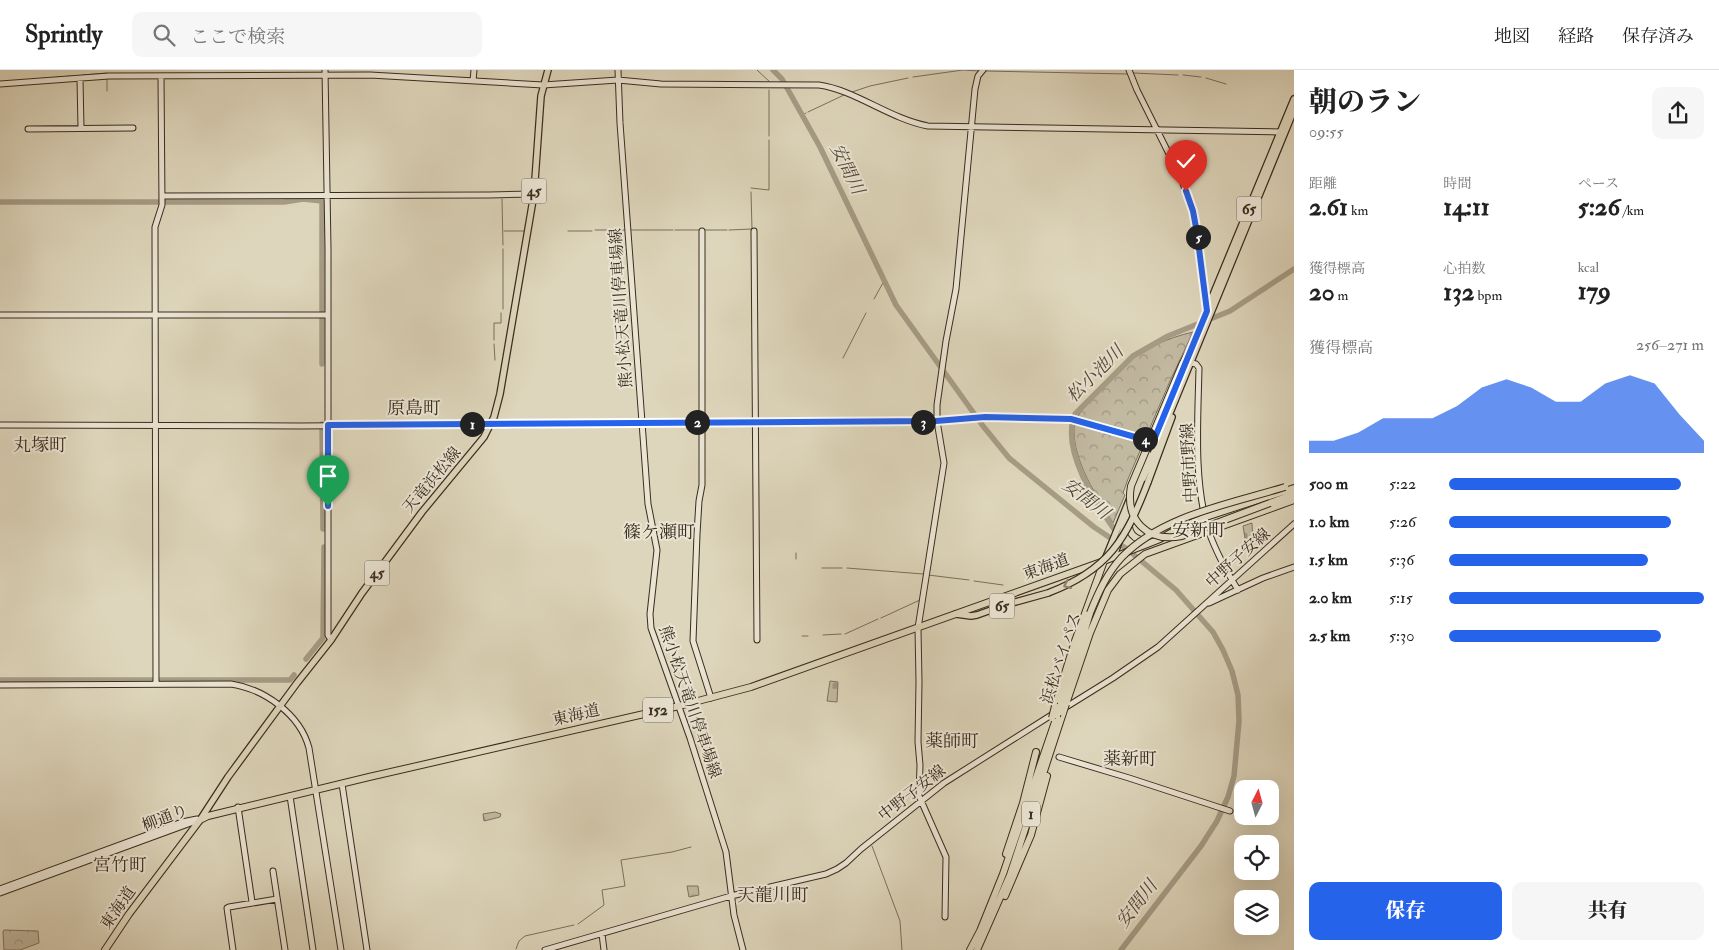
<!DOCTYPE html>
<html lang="ja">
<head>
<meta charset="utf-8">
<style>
	:root { --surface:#fff; --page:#f6f6f6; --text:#222; --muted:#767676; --line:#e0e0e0; --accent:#2563eb }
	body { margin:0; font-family:"IM FELL Double Pica","Noto Serif JP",serif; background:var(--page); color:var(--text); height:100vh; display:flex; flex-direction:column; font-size:19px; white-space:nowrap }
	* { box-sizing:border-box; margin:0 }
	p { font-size:16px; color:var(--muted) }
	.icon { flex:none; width:28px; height:28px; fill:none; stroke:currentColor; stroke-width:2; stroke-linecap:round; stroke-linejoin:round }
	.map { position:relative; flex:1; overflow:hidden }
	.drawer { display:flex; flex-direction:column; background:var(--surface); width:425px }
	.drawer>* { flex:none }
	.needle { width:32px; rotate:6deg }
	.controls { position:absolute; left:1234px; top:710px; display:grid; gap:10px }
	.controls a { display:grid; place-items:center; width:45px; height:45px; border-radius:10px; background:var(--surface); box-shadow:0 5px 20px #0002; font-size:25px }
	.pin { position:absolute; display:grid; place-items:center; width:42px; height:42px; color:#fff; margin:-51px -21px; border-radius:50% 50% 50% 0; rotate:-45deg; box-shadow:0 0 5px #0007 }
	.pin .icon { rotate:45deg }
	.km { position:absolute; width:25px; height:25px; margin:-12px; border-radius:50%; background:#222; color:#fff; font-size:14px; line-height:25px; text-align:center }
	.round { display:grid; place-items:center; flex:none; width:52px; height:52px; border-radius:10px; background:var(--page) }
	.overview { display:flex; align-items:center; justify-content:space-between; height:85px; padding:0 15px }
	h1 { font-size:28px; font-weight:800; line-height:38px }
	.figures { display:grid; grid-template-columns:repeat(3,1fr); gap:8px; height:85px; padding:5px 15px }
	.figures div { display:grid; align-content:center }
	.figures b { font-size:25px; font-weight:800 }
	.figures small { font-size:14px; font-weight:400 }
	.figures p { font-size:14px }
	.chart { height:140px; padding:10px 15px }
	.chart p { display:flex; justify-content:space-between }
	.chart svg { width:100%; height:90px; margin-top:5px; fill:var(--accent); opacity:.7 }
	.action { display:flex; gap:10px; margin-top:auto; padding:10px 15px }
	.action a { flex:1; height:58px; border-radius:10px; background:var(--accent); color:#fff; font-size:20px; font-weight:800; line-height:58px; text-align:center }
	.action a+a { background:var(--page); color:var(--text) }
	ul { padding:0 15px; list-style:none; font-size:16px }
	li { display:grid; grid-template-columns:80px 60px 1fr; align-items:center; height:38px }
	li i { height:12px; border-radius:6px; background:var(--accent) }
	header { display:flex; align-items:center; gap:30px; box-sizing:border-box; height:70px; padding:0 25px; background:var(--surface); border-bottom:1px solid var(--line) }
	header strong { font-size:24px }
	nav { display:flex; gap:28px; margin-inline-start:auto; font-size:18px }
	.search { width:350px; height:45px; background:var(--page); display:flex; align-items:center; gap:12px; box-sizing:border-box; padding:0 18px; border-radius:10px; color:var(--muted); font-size:19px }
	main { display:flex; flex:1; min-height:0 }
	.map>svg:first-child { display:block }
	.forest { fill:url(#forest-crowns); stroke:#7e7260 }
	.cemetery { fill:url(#cemetery-stones); stroke:#7e7260 }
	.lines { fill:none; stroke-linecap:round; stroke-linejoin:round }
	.stream { stroke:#7b6f5c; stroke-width:1 }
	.river { stroke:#a69c86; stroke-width:5.5 }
	.secondary-casing { stroke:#3a2c1e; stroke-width:7 }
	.primary-casing { stroke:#3a2c1e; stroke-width:8 }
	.highway-casing { stroke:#3a2c1e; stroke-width:8 }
	.secondary { stroke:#eae4d3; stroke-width:5 }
	.primary { stroke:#ded6bc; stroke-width:5.5 }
	.highway { stroke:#ded6bc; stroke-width:6 }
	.primary-bridge-casing { stroke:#3a2c1e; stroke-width:8; stroke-linecap:butt }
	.highway-bridge-casing { stroke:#3a2c1e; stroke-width:8; stroke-linecap:butt }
	.primary-bridge { stroke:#ded6bc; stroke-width:5.5 }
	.highway-bridge { stroke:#ded6bc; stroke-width:6 }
	.oneway { stroke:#8c816d }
	.route-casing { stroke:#fff; stroke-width:10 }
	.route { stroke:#2563eb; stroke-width:6 }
	.labels { text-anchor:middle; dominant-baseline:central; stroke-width:4; stroke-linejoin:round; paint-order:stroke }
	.shield { fill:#eae4d3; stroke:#6f6354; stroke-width:1 }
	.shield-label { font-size:15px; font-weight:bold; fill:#3a2c1e }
	.street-label { font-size:16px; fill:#3a2c1e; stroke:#eae4d3 }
	.water-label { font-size:18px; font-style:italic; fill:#554838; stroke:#eae4d3 }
	.neighbourhood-label { font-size:18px; fill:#3a2c1e; stroke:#eae4d3 }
</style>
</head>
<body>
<header>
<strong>Sprintly</strong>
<div class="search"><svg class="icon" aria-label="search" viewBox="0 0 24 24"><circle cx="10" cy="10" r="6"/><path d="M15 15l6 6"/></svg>ここで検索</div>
<nav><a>地図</a><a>経路</a><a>保存済み</a></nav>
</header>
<main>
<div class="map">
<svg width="1294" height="880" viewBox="0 0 1294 880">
	<defs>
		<pattern id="forest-crowns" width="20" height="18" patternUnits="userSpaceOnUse" patternTransform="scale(1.25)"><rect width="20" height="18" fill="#c2b9a1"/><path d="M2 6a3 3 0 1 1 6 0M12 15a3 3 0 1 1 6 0" fill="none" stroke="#9f9783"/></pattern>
		<pattern id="cemetery-stones" width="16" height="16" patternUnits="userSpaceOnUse" patternTransform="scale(1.25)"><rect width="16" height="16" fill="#c2b9a1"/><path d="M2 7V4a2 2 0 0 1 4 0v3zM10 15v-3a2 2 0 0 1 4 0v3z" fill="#9f9783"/></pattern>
	</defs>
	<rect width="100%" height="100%" fill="#ded6bc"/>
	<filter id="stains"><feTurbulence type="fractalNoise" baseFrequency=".004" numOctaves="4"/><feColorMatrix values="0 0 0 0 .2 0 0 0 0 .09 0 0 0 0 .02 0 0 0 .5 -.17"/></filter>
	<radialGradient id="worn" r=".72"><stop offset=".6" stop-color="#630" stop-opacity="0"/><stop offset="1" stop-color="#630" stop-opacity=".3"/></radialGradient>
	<path class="forest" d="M1193 262 1170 311 1128 409 1123 423 1125 425 1113 453C1097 427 1073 391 1074 359 1075 343 1089 333 1099 322 1107 314 1114 305 1122 297 1142 279 1167 268 1193 262Z
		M495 742 501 744 500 747 484 751 483 744Z
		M687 816H698L699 825 689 827Z
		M4 860 38 861 39 873 20 880H4L3 862Z"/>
	<path class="cemetery" d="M1252 453 1253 475H1246L1243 456Z
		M830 611 838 612 837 632 827 631Z"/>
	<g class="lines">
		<path class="stream" d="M757 0 771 13
			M985 1 1127 4
			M1133 3 1178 5
			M83 5 107 3
			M1183 5 1201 7
			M913 7 963 0 979 1
			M1206 8 1226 14
			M23 10 71 6
			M769 20V66
			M107 21V8
			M849 23 870 16 908 8
			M808 42 844 25
			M803 45 806 43
			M751 118 769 120V70
			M502 129 503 175
			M595 160H625
			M631 160H673
			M675 160H699
			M702 160H727
			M729 160 752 159 751 122
			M504 161H525
			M568 161H592
			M874 229 884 211
			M503 239V179
			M494 270V253H501V243
			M494 274 495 290
			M843 288 866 243
			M796 489V483
			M822 498H842
			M847 498 923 504
			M928 505 969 510
			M974 511 1003 515
			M881 548 920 530
			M845 564 878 549
			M823 565 841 564
			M802 566H808
			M872 776 900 851 902 880
			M578 854 604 835 602 820 625 816 621 790 672 782 691 777
			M516 879 519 871 525 866 574 855"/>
		<path class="river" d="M773 0 782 9 820 77 896 235 983 356 1009 388 1094 457 1127 479 1176 520 1213 562 1223 580 1232 601 1238 625 1239 651 1234 706 1228 727 1217 751 1201 776 1121 880
			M0 132H284L303 129 322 131V294
			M322 354 323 459
			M1118 465C1097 435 1060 380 1075 344L1133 286 1168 266 1230 241 1294 199
			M306 589 323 568 324 477
			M0 610H290L294 605"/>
		<g class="secondary-casing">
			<path id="secondary" d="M325 0 328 178V565L331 570
				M618 0 620 53 648 434 657 480 650 544 651 558 690 668 726 782 734 845 743 880
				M1129 0 1137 20 1181 108 1193 141 1207 242
				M80 9 81 58
				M473 11 474 0
				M0 14 109 6 370 5 543 15 618 10 661 14 819 15C855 20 890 49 928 56L1282 62
				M28 59 133 58
				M162 126 490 125 534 124
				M702 161V415L699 431 697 464 693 571 711 628
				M754 161 757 570
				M0 245H328
				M1191 293 1196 294 1199 298C1198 349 1193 413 1209 462 1216 482 1227 502 1238 520
				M0 355 299 356 912 352 937 351 985 347 1071 349 1161 374
				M1209 533 1263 508 1294 497
				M156 614 155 168V157L162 135 161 7
				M0 615 231 614C264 619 300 644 309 678L341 880
				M1063 639 1113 608 1158 577 1294 454
				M1059 687 1129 708 1230 741
				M342 714 367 880
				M290 726 313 880
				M238 737 252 832
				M273 801 285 880
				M0 819 182 752 197 749
				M0 823 199 750
				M945 847 946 787 919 726 920 695 918 672 919 612 918 558 944 393 937 351V335L946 271 956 219 975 19 978 6 983 0
				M602 864 604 880
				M233 880 227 838 229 837 277 829
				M545 880 731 826 826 804 837 799 846 793 861 779 944 713 1053 644"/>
		</g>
		<g class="primary-casing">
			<path id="primary" d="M1191 278 1294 29
				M1163 348 1175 320
				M1148 412 1172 347
				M1131 438 1294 40
				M1114 486 1128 446
				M1106 487 1148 384
				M956 544 971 546 977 545 1008 534 1048 523
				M200 750 228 707 297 613 331 570 362 523 422 442 484 367 494 347 500 324 534 124 541 26 548 0"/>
		</g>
		<g class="highway-casing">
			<path id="highway" d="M1182 295 1192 276
				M1270 433 1294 424
				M1129 444C1128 458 1128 467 1144 471
				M1062 633 1090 543
				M1066 634 1090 563 1108 520 1120 504 1145 484 1294 430
				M1055 636 1075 571 1104 491
				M1006 784 1023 733 1036 682
				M1005 826 1031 765 1047 706
				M105 880 129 844 200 750 208 746 369 707 679 636 751 617 1104 491 1160 469 1181 457 1206 447 1294 418
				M970 880 980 861 1003 804 1057 646
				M977 880 1010 805 1063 643"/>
		</g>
		<use href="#secondary" class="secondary"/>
		<use href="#primary" class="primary"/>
		<use href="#highway" class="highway"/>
		<g class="primary-bridge-casing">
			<path id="primary-bridge" d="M1048 523C1109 500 1126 469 1148 412"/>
		</g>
		<g class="highway-bridge-casing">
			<path id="highway-bridge" d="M1182 295 1131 416C1125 450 1147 473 1182 466L1270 433
				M1090 543C1098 523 1107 503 1122 487 1163 445 1230 434 1285 417
				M1063 643 1066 634
				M1057 646 1061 634
				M1052 648 1055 636"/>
		</g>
		<use href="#primary-bridge" class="primary-bridge"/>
		<use href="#highway-bridge" class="highway-bridge"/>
	</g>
	<defs><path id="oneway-chevron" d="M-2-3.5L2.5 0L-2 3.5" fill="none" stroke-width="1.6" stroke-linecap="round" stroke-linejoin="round" transform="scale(1.25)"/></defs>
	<use class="oneway" href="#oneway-chevron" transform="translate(1067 515) rotate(156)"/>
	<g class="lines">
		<g class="route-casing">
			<path id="route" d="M328 436V355L936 351 985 347 1071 349 1153 372 1207 241 1197 163 1193 141 1186 121"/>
		</g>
		<use href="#route" class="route"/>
	</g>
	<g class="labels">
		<g class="shield">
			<rect x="521.5" y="108.5" width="25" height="25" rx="4"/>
			<rect x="1236.5" y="126.5" width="25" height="25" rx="4"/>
			<rect x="364.5" y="490.5" width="25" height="25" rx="4"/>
			<rect x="989.5" y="523.5" width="25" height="25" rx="4"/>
			<rect x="643" y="627.5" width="30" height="25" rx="4"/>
			<rect x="1022" y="731.5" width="18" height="25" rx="4"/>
		</g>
		<g class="shield-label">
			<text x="534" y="121">45</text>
			<text x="1249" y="139">65</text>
			<text x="377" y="503">45</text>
			<text x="1002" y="536">65</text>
			<text x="658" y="640">152</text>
			<text x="1031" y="744">1</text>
		</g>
		<g class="street-label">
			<text transform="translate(621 238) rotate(-94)">熊小松天竜川停車場線</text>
			<text transform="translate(1189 393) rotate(-93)">中野市野線</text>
			<text transform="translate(432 410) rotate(-50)">天竜浜松線</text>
			<text transform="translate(1238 488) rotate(-42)">中野子安線</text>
			<text transform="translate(1046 497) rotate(-20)">東海道</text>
			<text transform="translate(1061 588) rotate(-72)">浜松バイパス</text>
			<text transform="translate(690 632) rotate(71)">熊小松天竜川停車場線</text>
			<text transform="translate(576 645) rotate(-13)">東海道</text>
			<text transform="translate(912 723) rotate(-38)">中野子安線</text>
			<text transform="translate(165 748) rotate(-21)">柳通り</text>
			<text transform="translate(118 838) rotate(-55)">東海道</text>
		</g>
		<g class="water-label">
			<text transform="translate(847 99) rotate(64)">安間川</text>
			<text transform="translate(1095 304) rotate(-45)">松小池川</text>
			<text transform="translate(1086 429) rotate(38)">安間川</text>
			<text transform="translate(1137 834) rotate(-52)">安間川</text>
		</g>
		<g class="neighbourhood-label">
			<text x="414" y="338">原島町</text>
			<text x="40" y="375">丸塚町</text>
			<text x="1199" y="460">安新町</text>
			<text x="659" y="462">篠ケ瀬町</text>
			<text x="952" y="671">薬師町</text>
			<text x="1130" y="689">薬新町</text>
			<text x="120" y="795">宮竹町</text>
			<text x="773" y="825">天龍川町</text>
		</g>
	</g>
	<rect width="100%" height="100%" filter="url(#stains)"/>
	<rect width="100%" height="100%" fill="url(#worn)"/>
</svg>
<div class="controls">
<a><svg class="needle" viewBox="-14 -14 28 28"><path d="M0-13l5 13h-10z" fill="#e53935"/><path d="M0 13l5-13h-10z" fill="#767676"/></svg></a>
<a><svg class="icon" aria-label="locate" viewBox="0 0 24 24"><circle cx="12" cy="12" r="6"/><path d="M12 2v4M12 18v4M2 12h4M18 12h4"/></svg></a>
<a><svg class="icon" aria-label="layers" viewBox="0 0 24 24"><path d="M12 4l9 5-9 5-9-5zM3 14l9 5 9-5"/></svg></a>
</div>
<div class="pin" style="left:328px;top:436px;background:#1e9e55"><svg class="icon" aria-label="arrive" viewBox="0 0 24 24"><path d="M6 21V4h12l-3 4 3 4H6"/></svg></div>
<div class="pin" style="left:1186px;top:121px;background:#d93025"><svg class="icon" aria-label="check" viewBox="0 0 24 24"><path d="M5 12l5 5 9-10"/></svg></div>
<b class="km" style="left:472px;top:354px">1</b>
<b class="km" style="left:697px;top:352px">2</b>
<b class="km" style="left:923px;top:352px">3</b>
<b class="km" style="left:1145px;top:369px">4</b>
<b class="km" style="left:1198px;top:167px">5</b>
</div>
<section class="drawer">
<div class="overview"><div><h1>朝のラン</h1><p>09:55</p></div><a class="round"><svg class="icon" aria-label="share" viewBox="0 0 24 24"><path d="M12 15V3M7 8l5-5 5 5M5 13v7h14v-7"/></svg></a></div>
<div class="figures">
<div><p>距離</p><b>2.61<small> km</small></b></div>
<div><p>時間</p><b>14:11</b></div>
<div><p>ペース</p><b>5:26<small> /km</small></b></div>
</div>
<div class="figures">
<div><p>獲得標高</p><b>20<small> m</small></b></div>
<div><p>心拍数</p><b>132<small> bpm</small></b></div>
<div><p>kcal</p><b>179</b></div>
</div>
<div class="chart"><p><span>獲得標高</span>256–271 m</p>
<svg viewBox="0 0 160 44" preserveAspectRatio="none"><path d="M0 44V38L10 38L20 34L30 27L40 27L50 27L60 21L70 12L80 8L90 12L100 19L110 19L120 10L130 6L140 10L150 25L160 38V44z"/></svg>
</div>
<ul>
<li><b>500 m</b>5:22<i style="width:91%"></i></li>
<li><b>1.0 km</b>5:26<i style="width:87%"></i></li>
<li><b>1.5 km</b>5:36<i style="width:78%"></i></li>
<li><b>2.0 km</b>5:15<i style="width:100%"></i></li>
<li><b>2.5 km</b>5:30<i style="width:83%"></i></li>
</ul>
<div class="action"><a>保存</a><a>共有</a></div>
</section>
</main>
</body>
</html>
